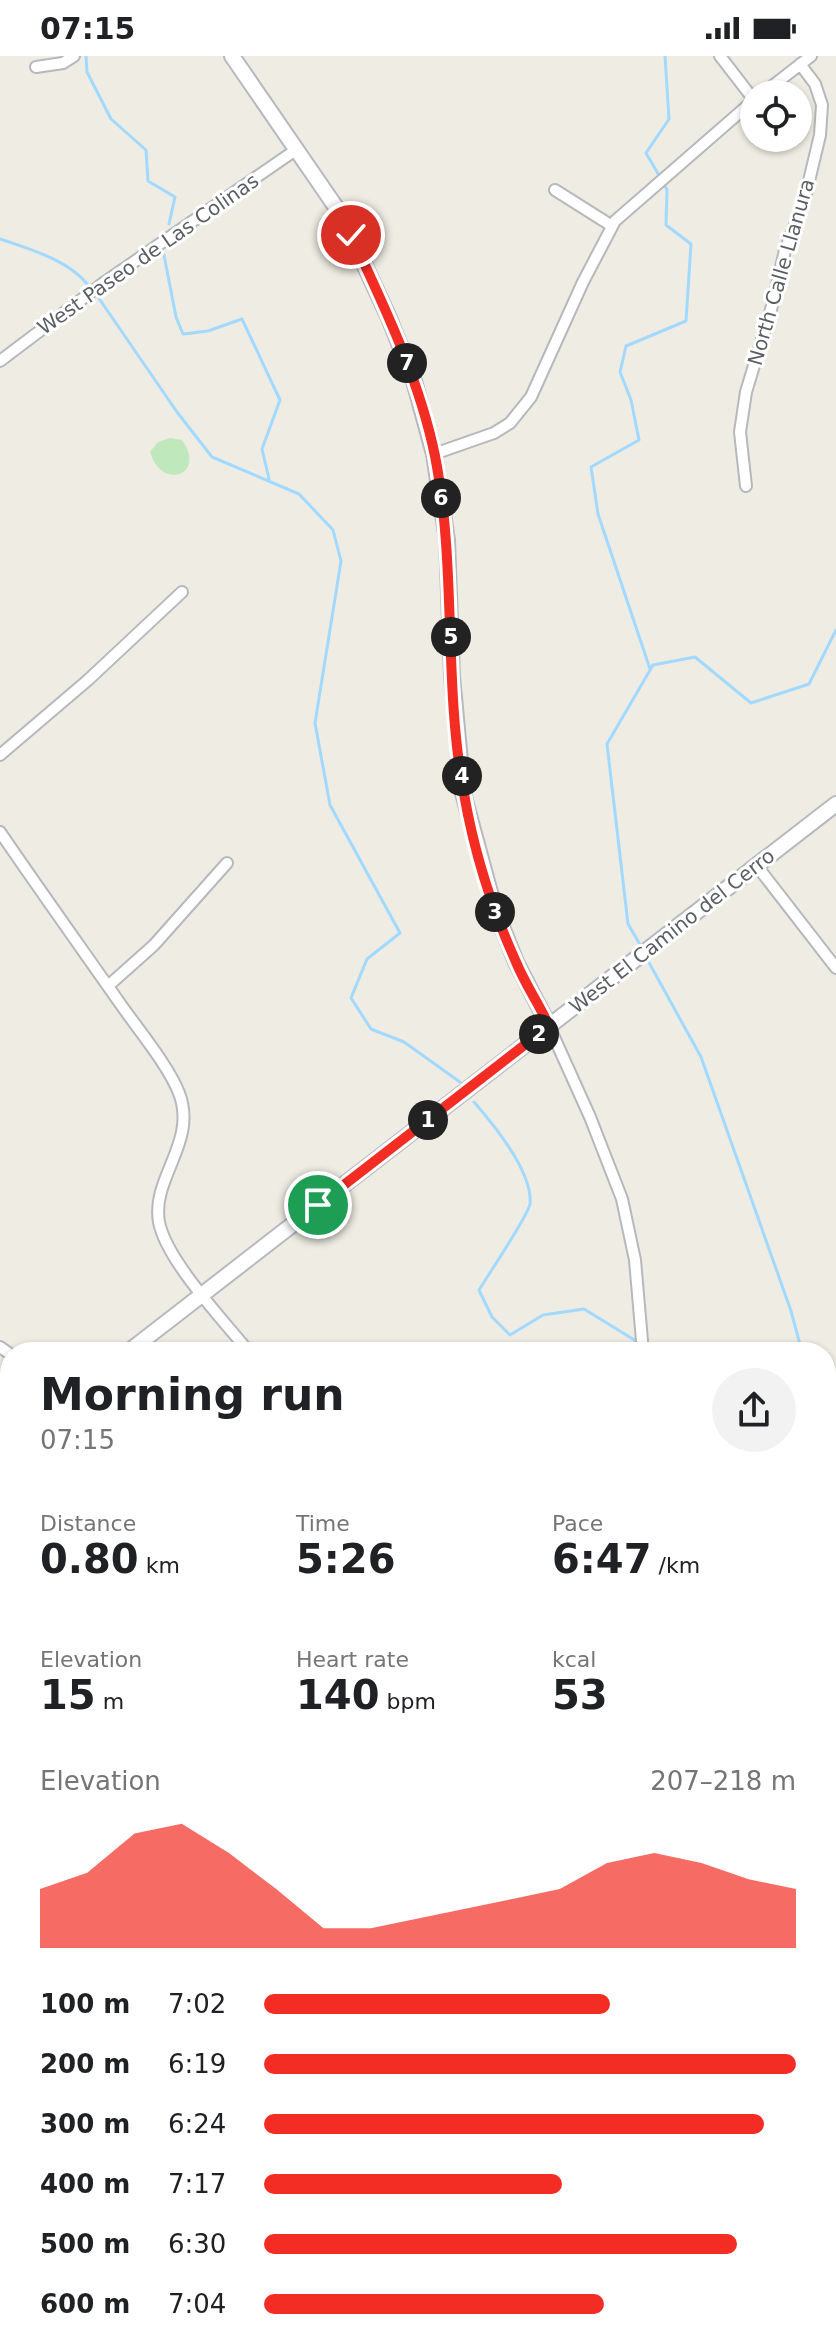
<!DOCTYPE html>
<html lang="en">
<head>
<meta charset="utf-8">
<style>
	:root { --surface:#fff; --page:#f2f2f2; --text:#202124; --muted:#757577; --accent:#f42d24 }
	body { margin:0; font-family:"DejaVu Sans",sans-serif; background:var(--page); color:var(--text); height:100vh; display:flex; flex-direction:column; font-size:30px; white-space:nowrap }
	* { box-sizing:border-box; margin:0 }
	p { font-size:26px; color:var(--muted) }
	.icon { flex:none; width:44px; height:44px; fill:none; stroke:currentColor; stroke-width:2; stroke-linecap:round; stroke-linejoin:round }
	.map { position:relative; flex:1; overflow:hidden }
	.sheet { position:absolute; left:0px; top:1286px; width:836px; height:1010px; display:flex; flex-direction:column; background:var(--surface); border-radius:32px 32px 0 0; box-shadow:0 2px 6px #0004 }
	.sheet>* { flex:none }
	.buttons { position:absolute; left:740px; top:24px; display:grid; gap:16px }
	.buttons a { display:grid; place-items:center; width:72px; height:72px; border-radius:50%; background:var(--surface); box-shadow:0 2px 6px #0004; font-size:40px }
	.pin { position:absolute; display:grid; place-items:center; width:68px; height:68px; color:#fff; margin:-34px; border:4px solid #fff; border-radius:50%; box-shadow:0 2px 8px #0007 }
	.km { position:absolute; width:40px; height:40px; margin:-20px; border-radius:50%; background:#222; color:#fff; font-size:22px; line-height:40px; text-align:center }
	.round { display:grid; place-items:center; flex:none; width:84px; height:84px; border-radius:42px; background:var(--page) }
	.headline { display:flex; align-items:center; justify-content:space-between; height:136px; padding:0 40px }
	h1 { font-size:44px; font-weight:700; line-height:60px }
	.stats { display:grid; grid-template-columns:repeat(3,1fr); gap:12px; height:136px; padding:8px 40px }
	.stats div { display:grid; align-content:center }
	.stats b { font-size:40px; font-weight:700 }
	.stats small { font-size:22px; font-weight:400 }
	.stats p { font-size:22px }
	.chart { height:224px; padding:16px 40px }
	.chart p { display:flex; justify-content:space-between }
	.chart svg { width:100%; height:144px; margin-top:8px; fill:var(--accent); opacity:.7 }
	ul { padding:0 40px; list-style:none; font-size:26px }
	li { display:grid; grid-template-columns:128px 96px 1fr; align-items:center; height:60px }
	li i { height:20px; border-radius:10px; background:var(--accent) }
	.status { display:flex; justify-content:space-between; align-items:center; height:56px; padding:0 40px; background:var(--surface); direction:ltr }
	.status svg { height:22px; fill:currentColor }
	.map>svg:first-child { display:block }
	.green { fill:#bfe8bd }
	.lines { fill:none; stroke-linecap:round; stroke-linejoin:round }
	.stream { stroke:#a2d9ff; stroke-width:3 }
	.street-casing { stroke:#b5b9be; stroke-width:14 }
	.secondary-casing { stroke:#b6bac0; stroke-width:18 }
	.street { stroke:#fff; stroke-width:10 }
	.secondary { stroke:#fff; stroke-width:14 }
	.route-casing { stroke:#fff; stroke-width:16 }
	.route { stroke:#f42d24; stroke-width:10 }
	.labels { text-anchor:middle; dominant-baseline:central; stroke-width:6; stroke-linejoin:round; paint-order:stroke }
	.street-label { font-size:20px; fill:#5b5f64; stroke:#fff }
</style>
</head>
<body>
<div class="status"><b>07:15</b><svg viewBox="0 0 49 12"><path d="M0 12V9h3v3zM5 12V6h3v6zM10 12V3h3v9zM15 12V0h3v12zM26 1h20v11H26zM47 4h2v5h-2z"/></svg></div>
<div class="map">
<svg width="836" height="2295" viewBox="0 0 836 2295">
	<rect width="100%" height="100%" fill="#efece3"/>
	<path class="green" d="M170 382 182 384C207 418 162 436 150 396L158 386Z"/>
	<g class="lines">
		<path class="stream" d="M86 0 87 16 111 63 146 94 148 125 175 141 169 168
			M660 121 646 97 669 63 665 0
			M0 183C29 193 69 204 88 229
			M164 199 176 261 183 278 208 275 242 263 280 344 262 393 269 423
			M98 241 177 356 212 401 299 438 333 474 341 505 315 667 330 749 400 877 367 903 351 942 371 973 404 986 460 1026
			M650 613 598 458 591 411 639 384 631 344 620 316 626 290 686 265 691 188 666 169 667 134 664 128
			M642 892 628 868 607 688 653 609 695 601 751 647 809 628 836 574
			M647 903 701 1001 791 1255 802 1296
			M474 1046C494 1069 533 1117 530 1148 528 1160 488 1219 479 1234L492 1261 510 1279 543 1259 584 1253 641 1288
			M647 1291 656 1296
			M826 1383 836 1419
			M826 1419 836 1429
			M0 1770 4 1794 0 1800
			M0 1844 10 1857
			M10 1879 1 1906 10 1920
			M0 2059 10 2049
			M405 2286 411 2295"/>
		<g class="street-casing">
			<path id="street" d="M36 11 63 7 74 0
				M762 38 811 0
				M555 134 612 170
				M0 305 102 228 297 93
				M434 398 494 377 510 367 531 341 583 226 615 165 754 44 720 0
				M746 430 740 376 746 336 772 250 785 194 804 146 820 79 822 49 815 28 800 8
				M0 699 88 624 182 536
				M0 776C39 833 79 889 119 946 137 972 168 1009 179 1037 198 1086 151 1122 159 1166 166 1204 224 1265 249 1296
				M757 810 836 912
				M108 930 154 889 227 807
				M549 970 590 1061 622 1143 635 1204 643 1296
				M0 1291 10 1298
				M0 1595 10 1603
				M0 1988 3 2010 0 2021
				M826 2052 836 2065
				M0 2257 10 2270
				M23 2286 30 2295
				M746 2286 753 2295
				M121 2295 132 2286
				M287 2295 288 2286
				M459 2295 479 2286"/>
		</g>
		<g class="secondary-casing">
			<path id="secondary" d="M232 0 342 160 389 262 414 325 434 398 447 484 452 620 463 737 494 851 516 906 549 970
				M128 1296 836 748
				M0 1395 10 1388"/>
		</g>
		<use href="#street" class="street"/>
		<use href="#secondary" class="secondary"/>
	</g>
	<g class="lines">
		<g class="route-casing">
			<path id="route" d="M318 1149 549 970C539 948 525 928 516 906 492 853 474 795 464 738 443 627 457 512 435 400 419 322 384 250 351 179"/>
		</g>
		<use href="#route" class="route"/>
	</g>
	<g class="labels">
		<g class="street-label">
			<text transform="translate(148 198) rotate(-35)">West Paseo de Las Colinas</text>
			<text transform="translate(781 216) rotate(-74)">North Calle Llanura</text>
			<text transform="translate(672 875) rotate(-38)">West El Camino del Cerro</text>
		</g>
	</g>
</svg>
<div class="buttons">
<a><svg class="icon" aria-label="locate" viewBox="0 0 24 24"><circle cx="12" cy="12" r="6"/><path d="M12 2v4M12 18v4M2 12h4M18 12h4"/></svg></a>
</div>
<div class="pin" style="left:318px;top:1149px;background:#1e9e55"><svg class="icon" aria-label="arrive" viewBox="0 0 24 24"><path d="M6 21V4h12l-3 4 3 4H6"/></svg></div>
<div class="pin" style="left:351px;top:179px;background:#d93025"><svg class="icon" aria-label="check" viewBox="0 0 24 24"><path d="M5 12l5 5 9-10"/></svg></div>
<b class="km" style="left:428px;top:1064px">1</b>
<b class="km" style="left:539px;top:978px">2</b>
<b class="km" style="left:495px;top:856px">3</b>
<b class="km" style="left:462px;top:720px">4</b>
<b class="km" style="left:451px;top:581px">5</b>
<b class="km" style="left:441px;top:442px">6</b>
<b class="km" style="left:407px;top:307px">7</b>
<section class="sheet">
<div class="headline"><div><h1>Morning run</h1><p>07:15</p></div><a class="round"><svg class="icon" aria-label="share" viewBox="0 0 24 24"><path d="M12 15V3M7 8l5-5 5 5M5 13v7h14v-7"/></svg></a></div>
<div class="stats">
<div><p>Distance</p><b>0.80<small> km</small></b></div>
<div><p>Time</p><b>5:26</b></div>
<div><p>Pace</p><b>6:47<small> /km</small></b></div>
</div>
<div class="stats">
<div><p>Elevation</p><b>15<small> m</small></b></div>
<div><p>Heart rate</p><b>140<small> bpm</small></b></div>
<div><p>kcal</p><b>53</b></div>
</div>
<div class="chart"><p><span>Elevation</span>207–218 m</p>
<svg viewBox="0 0 160 44" preserveAspectRatio="none"><path d="M0 44V26L10 21L20 9L30 6L40 15L50 26L60 38L70 38L80 35L90 32L100 29L110 26L120 18L130 15L140 18L150 23L160 26V44z"/></svg>
</div>
<ul>
<li><b>100 m</b>7:02<i style="width:65%"></i></li>
<li><b>200 m</b>6:19<i style="width:100%"></i></li>
<li><b>300 m</b>6:24<i style="width:94%"></i></li>
<li><b>400 m</b>7:17<i style="width:56%"></i></li>
<li><b>500 m</b>6:30<i style="width:89%"></i></li>
<li><b>600 m</b>7:04<i style="width:64%"></i></li>
</ul>
</section>
</div>
</body>
</html>
